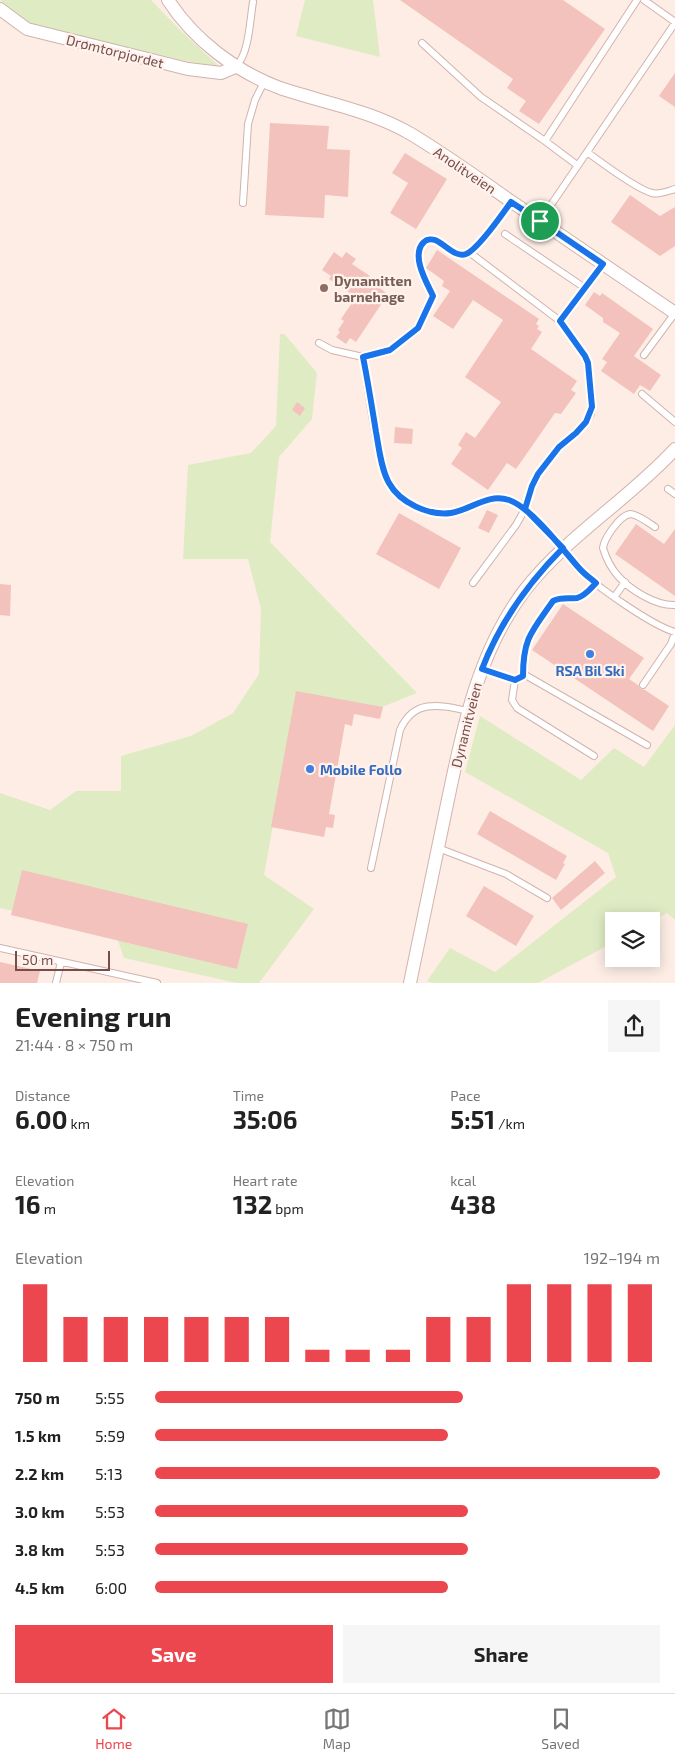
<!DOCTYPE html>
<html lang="en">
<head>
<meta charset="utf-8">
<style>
	:root { --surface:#fff; --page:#f6f6f6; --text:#222; --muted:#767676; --line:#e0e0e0; --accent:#ec464f }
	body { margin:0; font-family:"Exo 2",sans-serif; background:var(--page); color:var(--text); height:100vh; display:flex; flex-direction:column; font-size:19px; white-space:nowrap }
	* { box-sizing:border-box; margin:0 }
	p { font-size:16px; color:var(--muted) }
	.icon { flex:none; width:28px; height:28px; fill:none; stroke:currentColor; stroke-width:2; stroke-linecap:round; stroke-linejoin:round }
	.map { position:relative; height:983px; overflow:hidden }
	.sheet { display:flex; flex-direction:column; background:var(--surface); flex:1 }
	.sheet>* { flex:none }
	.tools { position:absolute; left:605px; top:912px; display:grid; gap:10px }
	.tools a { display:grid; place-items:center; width:55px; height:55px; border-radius:0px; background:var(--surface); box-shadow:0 2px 12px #0003; font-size:25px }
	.scale { position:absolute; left:15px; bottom:12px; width:95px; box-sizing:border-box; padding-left:5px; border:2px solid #774c49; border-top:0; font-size:14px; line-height:18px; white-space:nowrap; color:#774c49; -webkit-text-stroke:4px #fff2ec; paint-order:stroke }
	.pin { position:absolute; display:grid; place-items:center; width:42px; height:42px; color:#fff; margin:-21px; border:2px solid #fff; border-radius:50%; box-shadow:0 1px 5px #0007 }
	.round { display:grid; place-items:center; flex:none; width:52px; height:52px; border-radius:0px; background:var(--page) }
	.summary { display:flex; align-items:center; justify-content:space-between; height:85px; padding:0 15px }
	h1 { font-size:28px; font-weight:700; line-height:38px }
	.metrics { display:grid; grid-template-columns:repeat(3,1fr); gap:8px; height:85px; padding:5px 15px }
	.metrics div { display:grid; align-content:center }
	.metrics b { font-size:25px; font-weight:700 }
	.metrics small { font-size:14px; font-weight:400 }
	.metrics p { font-size:14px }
	.chart { height:140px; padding:10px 15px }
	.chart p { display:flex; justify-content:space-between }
	.chart svg { width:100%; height:90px; margin-top:5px; stroke:var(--accent); stroke-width:6 }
	.button { display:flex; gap:10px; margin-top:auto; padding:10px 15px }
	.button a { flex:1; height:58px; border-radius:0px; background:var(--accent); color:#fff; font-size:20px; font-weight:700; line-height:58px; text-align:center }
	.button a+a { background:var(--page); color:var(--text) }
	ul { padding:0 15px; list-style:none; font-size:16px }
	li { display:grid; grid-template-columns:80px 60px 1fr; align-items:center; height:38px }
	li i { height:12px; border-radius:6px; background:var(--accent) }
	.tab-bar { display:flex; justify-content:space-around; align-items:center; height:70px; border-top:1px solid var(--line); background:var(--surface); font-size:14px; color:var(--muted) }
	.tab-bar a { display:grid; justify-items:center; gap:2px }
	.tab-bar .active { color:var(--accent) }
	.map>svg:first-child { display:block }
	.green { fill:#dfecc3 }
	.building { fill:#f4c2bc }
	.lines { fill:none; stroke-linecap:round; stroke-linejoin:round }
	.lane-casing { stroke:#d1b3ad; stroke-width:8 }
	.street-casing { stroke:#d1b3ad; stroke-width:14 }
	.lane { stroke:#fff; stroke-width:6 }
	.street { stroke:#fff; stroke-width:12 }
	.route-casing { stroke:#fff; stroke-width:10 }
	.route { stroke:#1a73e8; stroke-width:6 }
	.education-dot { fill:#8d6e63; stroke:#fff2ec; stroke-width:2 }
	.shop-dot { fill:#3f7fe0; stroke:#fff2ec; stroke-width:2 }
	.labels { text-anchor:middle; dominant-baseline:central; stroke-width:4.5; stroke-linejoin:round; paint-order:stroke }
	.street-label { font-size:14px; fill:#774c49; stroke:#fff2ec }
	.education-label { font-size:14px; font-weight:bold; fill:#785e54; stroke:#fff2ec; text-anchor:start }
	.shop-label { font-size:14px; font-weight:bold; fill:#366cbe; stroke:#fff2ec }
</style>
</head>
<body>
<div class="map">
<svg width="675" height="983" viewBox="0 0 675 983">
	<rect width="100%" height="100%" fill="#fdede5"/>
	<path class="green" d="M0 0H151L180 30 222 69 78 36 29 23Z
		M305 0H373L380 57 296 36Z
		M280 334H284L287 337 317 373 312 419 279 457 270 542 417 693 382 707 297 692 264 875 314 909 259 983H237L124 958 116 935 0 908V793L50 810 76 791H121V756L191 736 233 713 259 674 261 609 248 559H183L188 465 251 453 276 426Z
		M480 716 581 780 614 748 644 767 675 725V920L667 913 651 922 614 921V942L538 983H432L427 981 450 948 495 972 616 877 608 853 465 772Z"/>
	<path class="building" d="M400 0H563L605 29 539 124 519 111 526 101 507 88 513 79Z
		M675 73V107L659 96Z
		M270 123 329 126 327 149 350 150 348 197 325 195 324 218 265 215Z
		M405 153 447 179 416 229 390 213 408 183 392 173Z
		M630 195 660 216 675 207V246L660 256 611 222Z
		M437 250 539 319 536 324 539 326 537 329 542 332 531 349 577 381 571 390 576 393 561 414 555 413 516 469 507 463 488 490 451 464 462 448 458 445 466 432 475 438 501 402 465 377 503 320 473 300 453 329 433 316 450 291 442 286 444 281 426 268Z
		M334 252 342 258 346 252 356 259 352 264 370 276 368 280 388 294 356 342 350 338 346 344 336 337 340 332 338 330 344 321 341 319 356 297 329 279 331 276 322 270Z
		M594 292 600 296 602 293 653 329 634 356 661 375 650 391 640 385 634 394 601 371 607 362 602 359 620 333 603 322V318L585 305Z
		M297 402 305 408 300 416 292 410Z
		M395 427 413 429 412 444 394 443Z
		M487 510 498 515 489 533 478 528Z
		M399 513 461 548 439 589 376 554Z
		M636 524 664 544 675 529V596L615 554Z
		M0 584 11 585 10 616 0 615Z
		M563 604 644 658 629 679 638 685 641 689 645 690 669 706 653 731 532 650Z
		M296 691 383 707 380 719 354 714 352 726 345 724 329 814 335 815 333 828 326 827 324 837 271 827Z
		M490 811 567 856 563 863 565 864 556 880 477 834Z
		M595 861 605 873 561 910 552 898Z
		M22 870 248 924 237 969 11 915Z
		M484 886 534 916 516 946 466 916Z
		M0 962 40 971 37 983H0Z"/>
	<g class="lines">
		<g class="lane-casing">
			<path id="lane" d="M644 0 675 22
				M422 43 481 97 545 141 577 165
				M236 66C249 55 250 19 253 2
				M545 141 637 0
				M587 152C602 163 636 189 652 193 660 195 668 191 675 189
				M511 202C504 212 477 250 466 254 455 258 445 244 435 240 431 239 427 239 424 242 410 255 427 283 433 296L418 328 390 350 363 357C368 385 377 469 393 489 408 507 438 519 461 511 477 505 490 495 508 500 524 504 553 536 564 549 570 556 574 564 580 570 597 587 653 626 675 632
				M243 203 248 124 255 100 264 82
				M540 221 675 23
				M505 234 585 288
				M469 252 560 321
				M319 343 332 350 363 357
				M644 355 675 313
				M642 394 675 422
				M668 489 675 494
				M655 527C649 523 637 514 630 514 619 516 604 539 603 548 606 558 611 568 618 576 630 590 656 606 675 605
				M473 583 516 525 525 509 532 486 538 474 559 447 576 433 586 422 591 414 592 396 587 363 585 356 560 321 603 264
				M615 596 625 582
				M482 669 515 680 523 675 527 676 647 745
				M523 675C523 638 533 630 553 601 558 598 562 598 568 598 581 598 588 592 596 583
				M515 680 512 700 517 708 594 756
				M643 685 671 644 675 633
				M438 848 506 874 547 898
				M371 868 400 730C414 698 440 705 468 711
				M0 948 157 983
				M56 983 61 962"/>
		</g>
		<g class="street-casing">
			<path id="street" d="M168 0C194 40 235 71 280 88 324 103 370 110 411 134 446 155 479 179 512 202 566 239 621 276 675 313
				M0 9 27 29 188 69 221 73 235 67
				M410 983C422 925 434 867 446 809 462 733 476 655 524 591 567 536 628 500 675 449"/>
		</g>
		<use href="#lane" class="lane"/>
		<use href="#street" class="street"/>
	</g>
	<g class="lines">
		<g class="route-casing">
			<path id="route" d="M540 221 603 264 560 321 585 356 588 363 592 407 586 422 576 433 559 447 538 474 532 486 525 509 563 548C528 583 500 622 482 669L515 680 523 676C523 638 532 631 553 601 561 597 568 599 577 598 585 596 590 589 596 583 590 578 584 574 579 568 563 550 532 508 509 500 487 493 471 510 451 513 429 516 400 503 389 483 381 469 379 448 376 432 372 407 368 382 363 357L390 350 418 328 433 296C427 283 410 255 424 242 427 239 432 239 435 240 445 244 455 258 466 254 477 250 504 212 511 202L540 221"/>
		</g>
		<use href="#route" class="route"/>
	</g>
	<circle class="education-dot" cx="324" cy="288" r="5"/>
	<g class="shop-dot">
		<circle cx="590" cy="654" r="5"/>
		<circle cx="310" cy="769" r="5"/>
	</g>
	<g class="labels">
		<g class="street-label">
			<text transform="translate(115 51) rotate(14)">Drømtorpjordet</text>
			<text transform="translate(465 170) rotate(34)">Anolitveien</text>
			<text transform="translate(466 725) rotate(-76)">Dynamitveien</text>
		</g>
		<g class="education-label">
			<text x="334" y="280">Dynamitten<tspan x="334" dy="16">barnehage</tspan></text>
		</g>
		<g class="shop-label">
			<text x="590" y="670">RSA Bil Ski</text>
			<text x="320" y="769" text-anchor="start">Mobile Follo</text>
		</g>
	</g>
</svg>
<div class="tools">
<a><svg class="icon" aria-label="layers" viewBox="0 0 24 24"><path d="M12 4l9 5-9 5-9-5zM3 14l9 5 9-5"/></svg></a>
</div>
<div class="scale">50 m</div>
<div class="pin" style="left:540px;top:221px;background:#1e9e55"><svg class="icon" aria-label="arrive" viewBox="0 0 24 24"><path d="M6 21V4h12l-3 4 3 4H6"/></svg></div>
</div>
<section class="sheet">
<div class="summary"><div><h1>Evening run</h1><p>21:44 · 8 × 750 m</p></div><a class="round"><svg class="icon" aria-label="share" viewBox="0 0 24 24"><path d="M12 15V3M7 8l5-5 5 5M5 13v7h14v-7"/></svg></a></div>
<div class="metrics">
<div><p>Distance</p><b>6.00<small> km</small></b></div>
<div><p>Time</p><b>35:06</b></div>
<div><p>Pace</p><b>5:51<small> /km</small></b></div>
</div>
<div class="metrics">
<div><p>Elevation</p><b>16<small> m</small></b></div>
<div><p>Heart rate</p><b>132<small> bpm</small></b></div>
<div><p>kcal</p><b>438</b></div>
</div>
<div class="chart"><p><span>Elevation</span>192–194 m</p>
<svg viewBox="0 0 160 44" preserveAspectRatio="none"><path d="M5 44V6M15 44V22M25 44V22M35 44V22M45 44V22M55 44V22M65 44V22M75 44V38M85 44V38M95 44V38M105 44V22M115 44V22M125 44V6M135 44V6M145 44V6M155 44V6"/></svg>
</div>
<ul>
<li><b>750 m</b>5:55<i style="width:61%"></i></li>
<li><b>1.5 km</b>5:59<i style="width:58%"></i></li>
<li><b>2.2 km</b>5:13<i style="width:100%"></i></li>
<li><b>3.0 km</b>5:53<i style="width:62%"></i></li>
<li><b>3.8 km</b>5:53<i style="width:62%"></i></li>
<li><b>4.5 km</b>6:00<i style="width:58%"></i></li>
</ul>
<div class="button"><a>Save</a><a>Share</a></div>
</section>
<nav class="tab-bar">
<a class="active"><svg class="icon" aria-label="home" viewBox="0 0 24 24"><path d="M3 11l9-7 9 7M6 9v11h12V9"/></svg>Home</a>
<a><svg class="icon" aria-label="map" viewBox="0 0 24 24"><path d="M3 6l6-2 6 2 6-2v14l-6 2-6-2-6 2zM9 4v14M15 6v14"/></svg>Map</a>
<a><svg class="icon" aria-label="saved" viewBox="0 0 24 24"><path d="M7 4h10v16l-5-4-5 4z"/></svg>Saved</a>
</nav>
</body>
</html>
